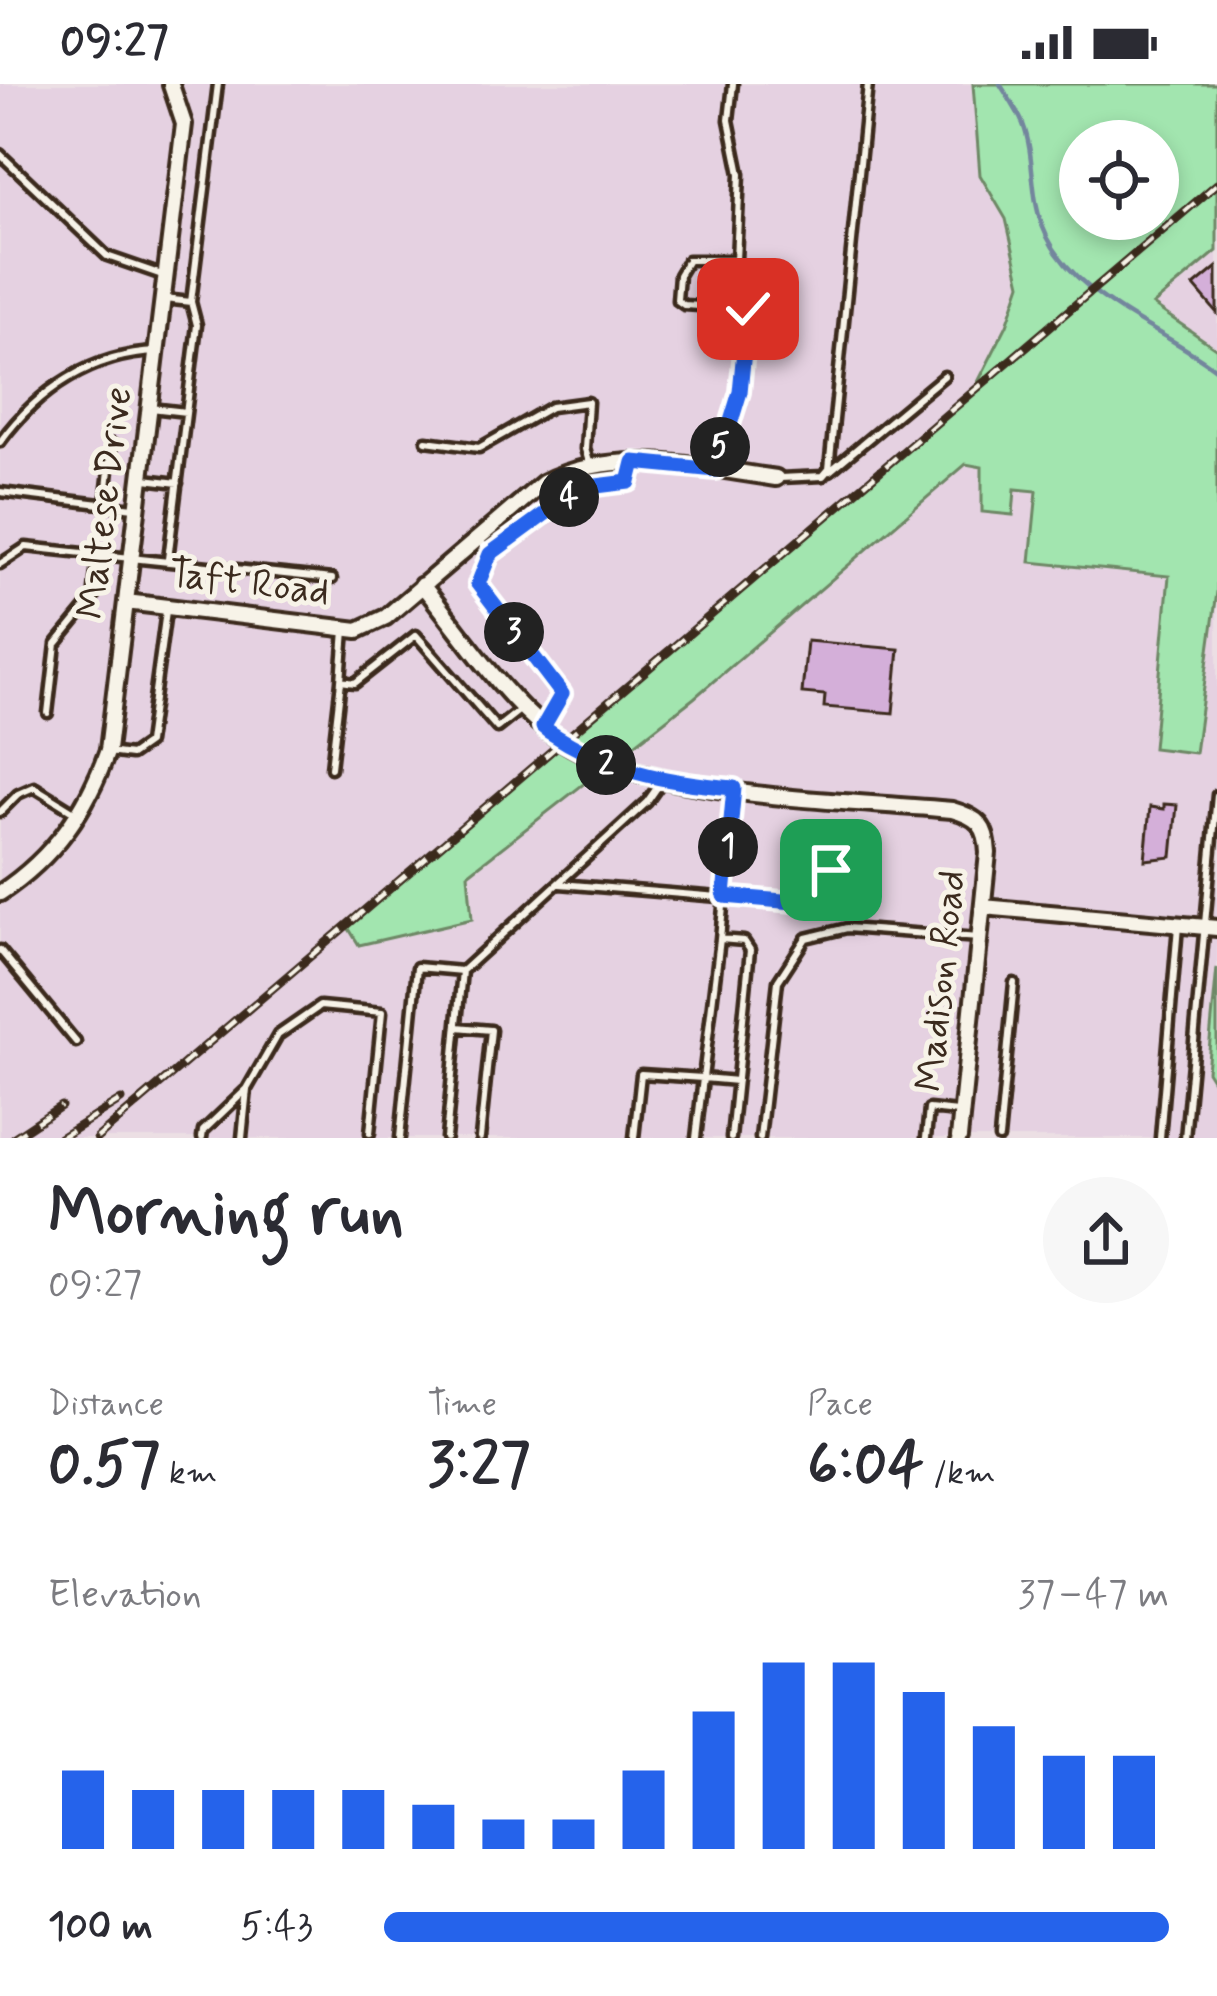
<!DOCTYPE html>
<html lang="en">
<head>
<meta charset="utf-8">
<style>
	:root { --surface:#fff; --page:#f7f7f7; --text:#2b2b33; --muted:#7c7c81; --accent:#2563eb }
	body { margin:0; font-family:Mynerve,sans-serif; background:var(--page); color:var(--text); height:100vh; display:flex; flex-direction:column; font-size:45px; white-space:nowrap }
	* { box-sizing:border-box; margin:0 }
	p { font-size:39px; color:var(--muted) }
	.icon { flex:none; width:66px; height:66px; fill:none; stroke:currentColor; stroke-width:2; stroke-linecap:round; stroke-linejoin:round }
	.map { position:relative; height:1054px; overflow:hidden }
	.drawer { display:flex; flex-direction:column; background:var(--surface); flex:1 }
	.drawer>* { flex:none }
	.fabs { position:absolute; left:1059px; top:36px; display:grid; gap:24px }
	.fabs a { display:grid; place-items:center; width:120px; height:120px; border-radius:50%; background:var(--surface); box-shadow:0 6px 18px #0003; font-size:60px }
	.pin { position:absolute; display:grid; place-items:center; width:102px; height:102px; color:#fff; margin:-51px; border-radius:24px; box-shadow:0 6px 18px #0006 }
	.km { position:absolute; width:60px; height:60px; margin:-30px; border-radius:50%; background:#222; color:#fff; font-size:33px; line-height:60px; text-align:center }
	.round { display:grid; place-items:center; flex:none; width:126px; height:126px; border-radius:63px; background:var(--page) }
	.head { display:flex; align-items:center; justify-content:space-between; height:204px; padding:0 48px }
	h1 { font-size:66px; font-weight:700; line-height:90px }
	.figures { display:grid; grid-template-columns:repeat(3,1fr); gap:18px; height:204px; padding:12px 48px }
	.figures div { display:grid; align-content:center }
	.figures b { font-size:60px; font-weight:700 }
	.figures small { font-size:33px; font-weight:400 }
	.figures p { font-size:33px }
	.chart { height:336px; padding:24px 48px }
	.chart p { display:flex; justify-content:space-between }
	.chart svg { width:100%; height:216px; margin-top:12px; stroke:var(--accent); stroke-width:6 }
	ul { padding:0 48px; list-style:none; font-size:39px }
	li { display:grid; grid-template-columns:192px 144px 1fr; align-items:center; height:90px }
	li i { height:30px; border-radius:15px; background:var(--accent) }
	.status { display:flex; justify-content:space-between; align-items:center; height:84px; padding:0 60px; background:var(--surface); direction:ltr }
	.status svg { height:33px; fill:currentColor }
	.map>svg:first-child { display:block }
	.built { fill:#e5d1e1 }
	.green { fill:#a2e5af; stroke:#6e8866; stroke-width:3; fill-rule:evenodd }
	.lines { fill:none; stroke-linecap:round; stroke-linejoin:round }
	.stream { stroke:#73869d; stroke-width:4.5 }
	.building { fill:#d4afd9; stroke:#3b2a1e; stroke-width:3 }
	.lane-casing { stroke:#3b2a1e; stroke-width:15 }
	.street-casing { stroke:#3b2a1e; stroke-width:22 }
	.lane { stroke:#f7f3e8; stroke-width:6 }
	.street { stroke:#f7f3e8; stroke-width:14 }
	.rail-casing { stroke:#3b2a1e; stroke-width:9 }
	.rail { stroke:#f7f3e8; stroke-width:4.5; stroke-dasharray:14; stroke-linecap:butt }
	.route-casing { stroke:#fff; stroke-width:24 }
	.route { stroke:#2563eb; stroke-width:15 }
	.labels { text-anchor:middle; dominant-baseline:central; stroke-width:10; stroke-linejoin:round; paint-order:stroke }
	.street-label { font-size:39px; fill:#3b2a1e; stroke:#f7f3e8 }
</style>
</head>
<body>
<div class="status"><b>09:27</b><svg viewBox="0 0 49 12"><path d="M0 12V9h3v3zM5 12V6h3v6zM10 12V3h3v9zM15 12V0h3v12zM26 1h20v11H26zM47 4h2v5h-2z"/></svg></div>
<div class="map">
<svg width="1217" height="1054" viewBox="0 0 1217 1054">
	<rect width="100%" height="100%" fill="#ecdfe4"/>
	<filter id="ink" filterUnits="userSpaceOnUse"><feTurbulence type="fractalNoise" baseFrequency=".00833" numOctaves="2"/><feDisplacementMap in="SourceGraphic" scale="24" xChannelSelector="R" yChannelSelector="G"/><feConvolveMatrix kernelMatrix="1 2 1 2 8 2 1 2 1" color-interpolation-filters="sRGB"/></filter>
	<g filter="url(#ink)">
		<path class="built" d="M0 0H973L980 91 1006 134 1021 200 1007 241 975 304 347 841 467 790 694 614 966 380 982 382 1015 405 1037 407 1031 478 1170 492 1153 663 1194 669 1217 508V1054H0Z
			M1217 167V265L1153 221Z"/>
		<path class="green" d="M973 0H1217V167L1153 221 1217 265V508L1195 669 1153 664 1169 492 1030 478 1037 407 1015 405 1013 431 982 428V383L966 380 694 614 468 790 472 835 359 861 346 840 975 304 1007 241 1021 200 1006 135 980 91ZM1080 57H1158V135H1080Z
			M1217 884V1003L1207 987Z"/>
		<g class="lines">
			<path class="stream" d="M1000 0C1008 13 1018 27 1023 40 1035 71 1030 109 1042 141 1069 214 1160 242 1217 286"/>
		</g>
		<path class="building" d="M1217 183V229L1194 202Z
			M807 557 899 565 893 629 824 623 825 611 802 609Z
			M1164 720 1177 721 1172 773 1145 776 1150 723 1164 725Z"/>
		<g class="lines">
			<g class="lane-casing">
				<path id="lane" d="M0 70 107 172 162 191
					M736 176H688L679 191 677 216 684 221 747 225
					M164 215 191 218 218 0
					M151 324 186 328
					M426 357 479 364 551 323 588 318 585 365 590 381
					M0 358C38 306 92 270 157 268
					M717 382 740 308 747 243 748 203 736 176 740 90 729 36 733 0
					M830 387 944 292
					M780 394 823 392 829 385 868 0
					M145 395 178 399
					M580 403 629 398 634 382
					M0 408 134 424
					M105 421 112 360
					M480 456 490 470 478 501 562 611 544 642
					M490 470 572 411 580 403 575 387
					M168 475 197 241 191 218
					M0 480 26 463 332 495
					M345 546 341 597 355 599 416 551 497 644 521 625
					M48 629 56 560 93 515 98 469
					M108 668 131 671 148 659 166 527
					M331 684 341 597
					M0 728 18 710 34 703 76 729
					M560 800 829 822 833 754
					M720 855 703 994 737 997
					M0 866 76 958
					M457 943 491 946 480 1054
					M247 1005 278 951 320 922 382 928 370 1049
					M202 1054 203 1047 247 1005 242 1054
					M400 1054 417 883 462 887 647 718 661 698
					M446 1054 462 887
					M634 1054 641 990 703 994 696 1054
					M731 1054 750 866 744 857 720 855 734 706
					M760 1054 778 897 806 854 847 844 979 854
					M926 1054 929 1025 958 1028
					M999 1054 1014 899
					M1160 1054 1178 842
					M1185 1054 1217 711"/>
			</g>
			<g class="street-casing">
				<path id="street" d="M422 501C462 549 500 609 549 648 636 716 840 715 952 726 978 733 987 742 988 769L959 1054
					M126 518 358 546 386 533 543 399C615 362 700 383 776 394
					M0 809C54 773 87 726 108 666L184 40 171 1
					M983 823 1217 844"/>
			</g>
			<use href="#lane" class="lane"/>
			<use href="#street" class="street"/>
			<g class="rail-casing">
				<path id="rail" d="M13 1054 61 1022
					M60 1054 121 1016
					M97 1054 1217 100"/>
			</g>
			<use href="#rail" class="rail"/>
		</g>
	</g>
	<g class="lines" filter="url(#ink)">
		<g class="route-casing">
			<path id="route" d="M748 225 740 308 716 386 634 378 629 398 580 404 490 470 478 500 562 610 543 643 548 647C608 687 663 698 734 704L724 812 829 821 831 786"/>
		</g>
		<use href="#route" class="route"/>
	</g>
	<g class="labels">
		<g class="street-label">
			<text transform="translate(106 419) rotate(-83)">Maltese Drive</text>
			<text transform="translate(249 500) rotate(7)">Taft Road</text>
			<text transform="translate(942 897) rotate(-84)">Madison Road</text>
		</g>
	</g>
</svg>
<div class="fabs">
<a><svg class="icon" aria-label="locate" viewBox="0 0 24 24"><circle cx="12" cy="12" r="6"/><path d="M12 2v4M12 18v4M2 12h4M18 12h4"/></svg></a>
</div>
<div class="pin" style="left:831px;top:786px;background:#1e9e55"><svg class="icon" aria-label="arrive" viewBox="0 0 24 24"><path d="M6 21V4h12l-3 4 3 4H6"/></svg></div>
<div class="pin" style="left:748px;top:225px;background:#d93025"><svg class="icon" aria-label="check" viewBox="0 0 24 24"><path d="M5 12l5 5 9-10"/></svg></div>
<b class="km" style="left:728px;top:763px">1</b>
<b class="km" style="left:606px;top:681px">2</b>
<b class="km" style="left:514px;top:548px">3</b>
<b class="km" style="left:569px;top:413px">4</b>
<b class="km" style="left:720px;top:363px">5</b>
</div>
<section class="drawer">
<div class="head"><div><h1>Morning run</h1><p>09:27</p></div><a class="round"><svg class="icon" aria-label="share" viewBox="0 0 24 24"><path d="M12 15V3M7 8l5-5 5 5M5 13v7h14v-7"/></svg></a></div>
<div class="figures">
<div><p>Distance</p><b>0.57<small> km</small></b></div>
<div><p>Time</p><b>3:27</b></div>
<div><p>Pace</p><b>6:04<small> /km</small></b></div>
</div>
<div class="chart"><p><span>Elevation</span>37–47 m</p>
<svg viewBox="0 0 160 44" preserveAspectRatio="none"><path d="M5 44V28M15 44V32M25 44V32M35 44V32M45 44V32M55 44V35M65 44V38M75 44V38M85 44V28M95 44V16M105 44V6M115 44V6M125 44V12M135 44V19M145 44V25M155 44V25"/></svg>
</div>
<ul>
<li><b>100 m</b>5:43<i style="width:100%"></i></li>
</ul>
</section>
</body>
</html>
